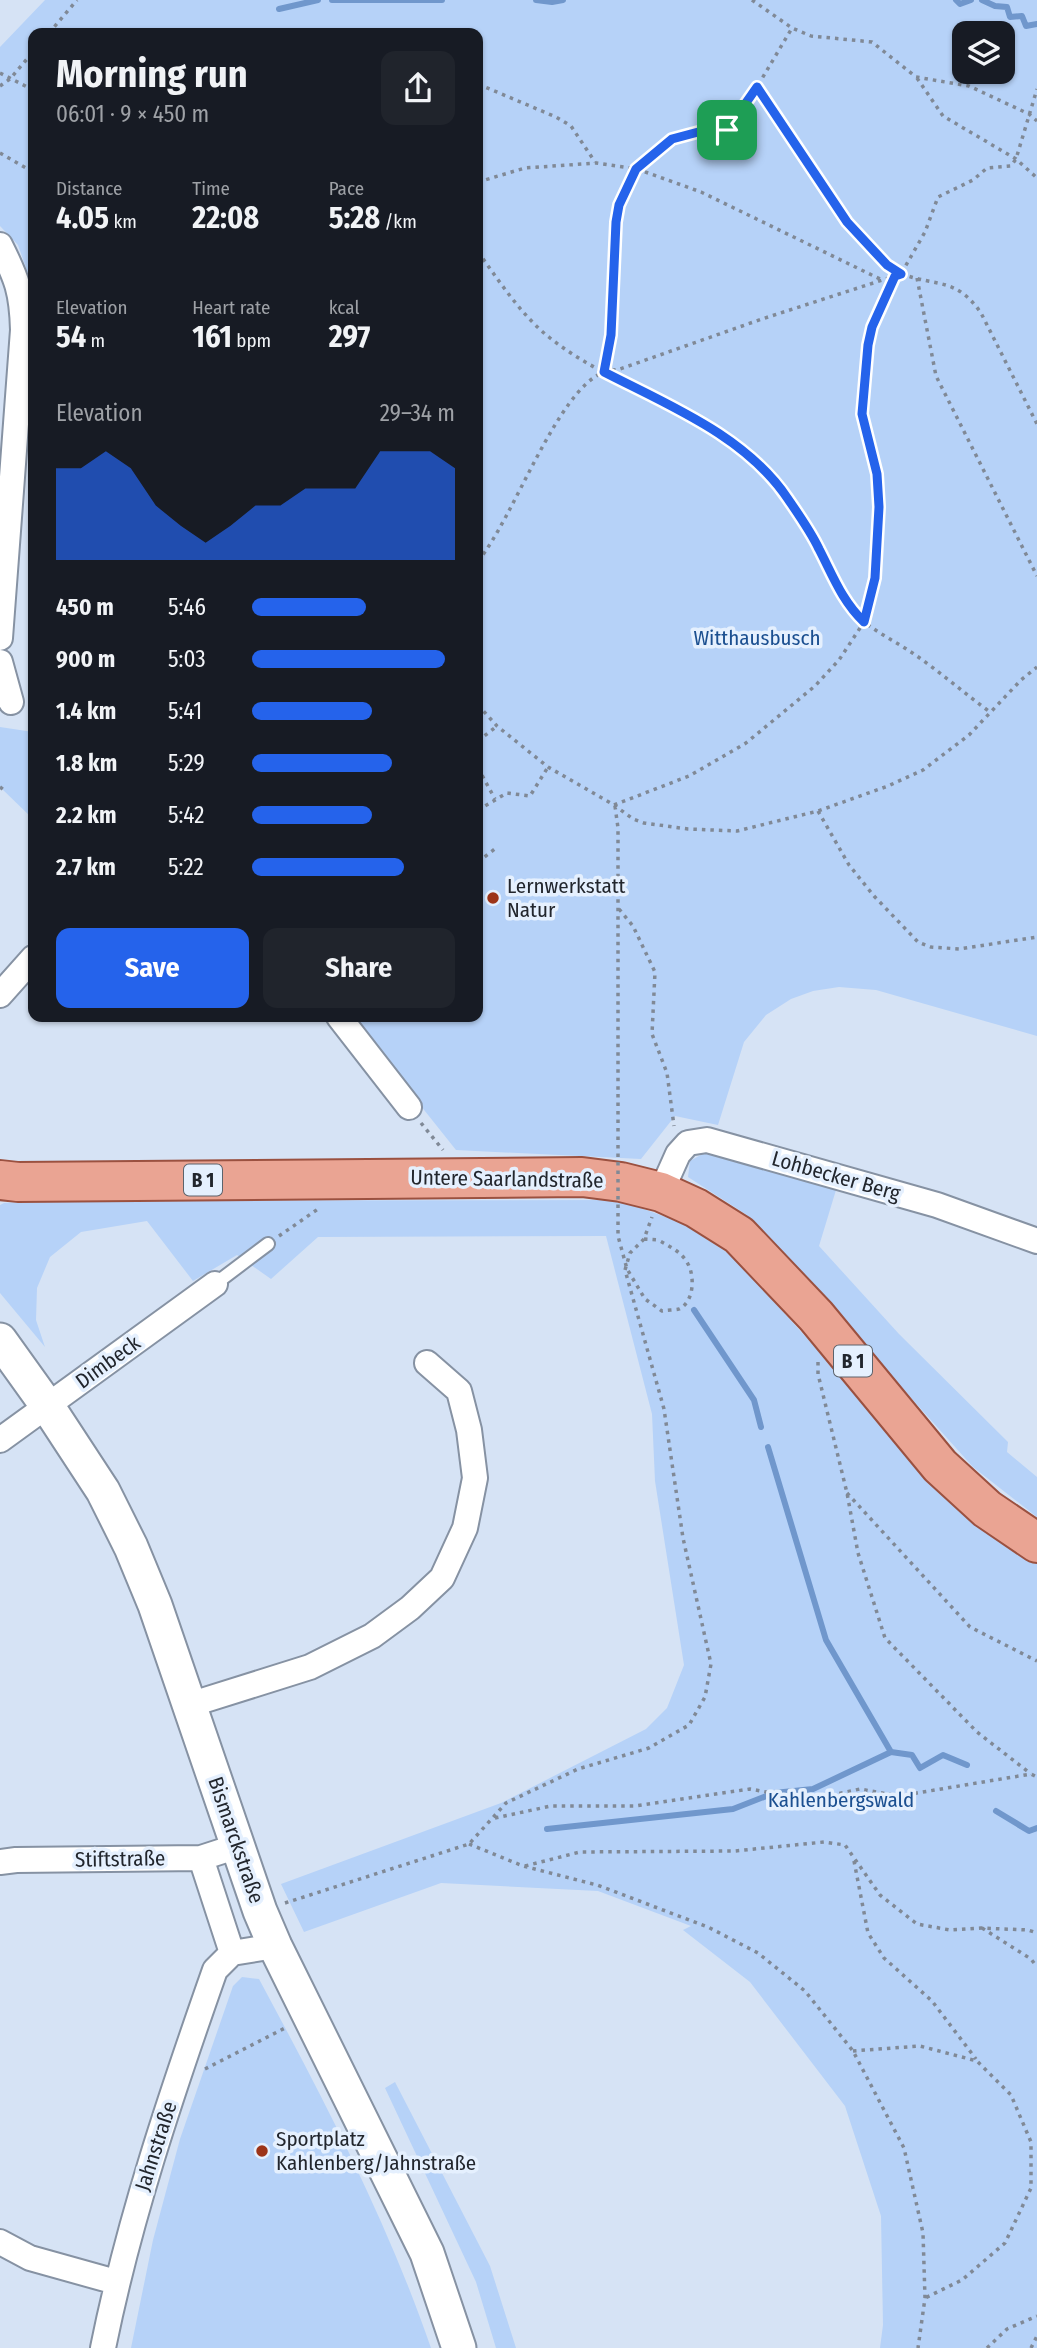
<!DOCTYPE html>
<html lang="en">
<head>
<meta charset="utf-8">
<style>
	:root { --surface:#171b24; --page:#20242c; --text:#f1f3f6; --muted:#9ea1a6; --accent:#2563eb }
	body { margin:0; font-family:"Fira Sans Condensed",sans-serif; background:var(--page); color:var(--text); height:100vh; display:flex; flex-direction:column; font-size:26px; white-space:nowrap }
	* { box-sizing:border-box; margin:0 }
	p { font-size:23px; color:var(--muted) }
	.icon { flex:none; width:38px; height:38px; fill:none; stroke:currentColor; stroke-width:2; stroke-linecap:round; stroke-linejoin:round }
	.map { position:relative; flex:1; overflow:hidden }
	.side { position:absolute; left:28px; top:28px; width:455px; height:994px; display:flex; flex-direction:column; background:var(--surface); border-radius:14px; box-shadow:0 2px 5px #0004 }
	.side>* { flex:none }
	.tools { position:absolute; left:952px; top:21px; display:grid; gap:14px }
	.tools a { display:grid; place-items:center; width:63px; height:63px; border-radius:14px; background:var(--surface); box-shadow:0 2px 5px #0004; font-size:35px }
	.pin { position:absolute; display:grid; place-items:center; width:60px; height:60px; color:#fff; margin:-30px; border-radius:14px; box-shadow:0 4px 10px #0006 }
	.round { display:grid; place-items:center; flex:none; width:74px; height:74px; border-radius:14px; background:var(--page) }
	.summary { display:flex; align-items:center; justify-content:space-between; height:119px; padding:0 28px }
	h1 { font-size:38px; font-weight:700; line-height:52px }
	.stats { display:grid; grid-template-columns:repeat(3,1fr); gap:10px; height:119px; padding:7px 28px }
	.stats div { display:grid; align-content:center }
	.stats b { font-size:30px; font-weight:700 }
	.stats small { font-size:19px; font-weight:400 }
	.stats p { font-size:19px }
	.chart { height:196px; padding:14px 28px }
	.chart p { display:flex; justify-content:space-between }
	.chart svg { width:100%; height:126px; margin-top:7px; fill:var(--accent); opacity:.7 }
	.cta { display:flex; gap:14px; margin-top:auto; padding:14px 28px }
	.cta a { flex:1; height:80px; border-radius:14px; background:var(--accent); color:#fff; font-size:28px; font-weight:700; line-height:80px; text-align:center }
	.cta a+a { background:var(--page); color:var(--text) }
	ul { padding:0 28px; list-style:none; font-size:23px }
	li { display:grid; grid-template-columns:112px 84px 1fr; align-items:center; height:52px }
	li i { height:18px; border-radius:9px; background:var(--accent) }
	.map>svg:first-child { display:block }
	.green { fill:#b6d2f8; fill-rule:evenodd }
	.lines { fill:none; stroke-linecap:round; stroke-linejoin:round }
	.stream { stroke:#7097cc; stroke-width:6 }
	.lane-casing { stroke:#8692a3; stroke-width:16 }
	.street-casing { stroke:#8692a3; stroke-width:28 }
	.secondary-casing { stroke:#8692a3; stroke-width:37 }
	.primary-casing { stroke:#9b5140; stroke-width:42 }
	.path { stroke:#808996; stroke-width:3.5; stroke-dasharray:3.5 5; stroke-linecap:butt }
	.lane { stroke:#fff; stroke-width:12 }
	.street { stroke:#fff; stroke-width:24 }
	.secondary { stroke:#fff; stroke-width:33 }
	.primary { stroke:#eaa493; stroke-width:38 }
	.path-bridge { stroke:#808996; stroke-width:3.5; stroke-dasharray:3.5 5; stroke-linecap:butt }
	.route-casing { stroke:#fff; stroke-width:14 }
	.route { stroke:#2563eb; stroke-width:9 }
	.poi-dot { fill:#9c3419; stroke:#e5f0fe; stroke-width:2.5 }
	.labels { text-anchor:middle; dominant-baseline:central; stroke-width:7; stroke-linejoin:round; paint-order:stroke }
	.shield { fill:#e5f0fe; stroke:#5c636c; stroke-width:2 }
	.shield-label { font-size:19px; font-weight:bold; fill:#22262d }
	.park-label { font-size:21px; fill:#1b4f90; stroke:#e5f0fe }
	.poi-label { font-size:21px; fill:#22262d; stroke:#e5f0fe; text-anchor:start }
	.street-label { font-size:21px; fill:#22262d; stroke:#e5f0fe }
</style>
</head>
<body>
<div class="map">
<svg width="1037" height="2348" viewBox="0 0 1037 2348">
	<rect width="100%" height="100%" fill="#d6e3f5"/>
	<path class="green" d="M45 0H1037V1036L876 990 839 987 813 991 791 999 766 1015 744 1042 718 1125 675 1116 641 1159 456 1150 350 1017H478V33H33V288L18 245 0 226V47ZM964 33H1003V72H964Z
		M0 727 33 732V819L0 787Z
		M708 1151 836 1190 819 1246 899 1334 1008 1442 1007 1452 1037 1477V1517L973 1467 747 1215 688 1177 690 1161Z
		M618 1200 680 1222 734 1257 966 1516 1037 1561V2348H880L883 2325 881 2216 845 2106 750 1982 683 1930 691 1926 598 1891 441 1883 304 1932 281 1884 501 1803 646 1729 667 1708 684 1665 655 1481 652 1414 606 1236 318 1237 271 1279 237 1255 193 1281 147 1221 81 1232 50 1257 37 1288 36 1320 45 1347 0 1293V1205L4 1203 34 1201Z
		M242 1977 259 1979C323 2098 387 2220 431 2348H131L153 2240 180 2139 233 1986Z
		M395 2082 490 2266 516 2348H496L476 2282 385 2088Z"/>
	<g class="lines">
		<path class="stream" d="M332 0H442
			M536 0 552 2 563 0
			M956 0 960 4 971 0
			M982 0 995 6 1007 7 1010 17 1022 16 1026 26 1037 24
			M279 9 318 0
			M694 1310 754 1400 761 1427
			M768 1447 826 1640 891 1752
			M996 1811 1029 1831 1037 1828
			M547 1829 733 1809 774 1793 813 1789 891 1752 912 1755 920 1768 943 1755 967 1765"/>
		<g class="lane-casing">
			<path id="lane" d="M215 1284 268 1244"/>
		</g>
		<g class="street-casing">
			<path id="street" d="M0 245C17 279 22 292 23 330L0 638
				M0 662 11 702
				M0 995 33 958
				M339 1017 409 1107
				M661 1192 678 1154 688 1143 707 1140 937 1205 1037 1241
				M0 1440 215 1284
				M189 1705 310 1667 372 1636 410 1608 442 1578 465 1528 475 1478 469 1430 459 1391 427 1363
				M201 1858 232 1953
				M0 1862 16 1860 201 1858 238 1846
				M0 2242 30 2258 116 2282
				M103 2348C129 2219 171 2095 215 1970L232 1953 275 1946"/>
		</g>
		<g class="secondary-casing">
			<path id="secondary" d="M0 1340 48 1407 103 1491 131 1547 155 1605 260 1911 275 1946 427 2253 459 2348"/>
		</g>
		<g class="primary-casing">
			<path id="primary" d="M0 1180 18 1182 582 1177 621 1182 661 1192 696 1208 739 1235 816 1316 940 1466 987 1509 1037 1543"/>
		</g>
		<path class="path" d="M752 0 792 28 811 36 872 42 916 77 969 86 1029 114 1037 121
			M49 33 77 0
			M0 73 33 90
			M917 78 943 116 1016 159 1037 178
			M0 86 10 79 33 52
			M757 87 847 222C862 240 879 265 902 274 937 287 956 277 981 313L1037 424
			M478 88 485 87 556 117 571 126 595 162
			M0 153 33 172
			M478 182 525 168 596 163 637 169 701 192 880 279
			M478 252C500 282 521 315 550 338 608 384 684 403 742 450 775 477 802 513 820 551 829 569 836 591 849 607 866 628 892 639 914 654 940 672 964 693 990 712
			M917 278 936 376 1037 576
			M604 372 611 335 616 222 619 205 637 169 672 139 702 131 727 130 757 87 792 28
			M478 561C514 518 557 390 604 372 608 370 615 370 620 369L762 319 901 274 925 232 938 197 973 180 987 168 1011 166 1016 159 1037 89
			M478 705 497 726 548 767 614 805 633 819 644 823 688 829 737 831 818 811 888 786 923 770 969 735 1021 680 1037 667
			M478 741 497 726
			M478 768 495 799
			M0 787 4 790
			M614 805 689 776 746 743 815 686 839 660 864 622 875 578 879 507 876 474 862 414 864 382 868 345 872 327 894 277
			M615 806 618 828V1094
			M478 810 507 793 530 796 548 767
			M818 811 849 865 874 896 918 942 931 947 959 949 1037 937
			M478 862 496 848
			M619 909 633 926 655 972 652 1034 667 1073 674 1126
			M421 1123 443 1150
			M279 1236 318 1209
			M644 1239 658 1240
			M818 1362V1374L847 1493 858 1553 885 1638 977 1732 1031 1774
			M847 1493 970 1627 1037 1661
			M495 1818 551 1806H635L750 1789 810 1800 860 1789 899 1796 1031 1774 1037 1777
			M469 1844 523 1866 597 1885 708 1927 758 1953 805 1991 853 2051 904 2148 923 2233 925 2298 918 2348
			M854 1861 868 1933 884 1958 932 2001 976 2059
			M525 1866 580 1852 735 1851 824 1842 845 1845 880 1895 917 1924 950 1930 981 1928 1028 1930 1037 1933
			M285 1903 469 1844 506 1803 578 1769 649 1748 689 1725 705 1697 711 1664 683 1538 664 1409 625 1270 630 1253 644 1239 652 1217
			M982 1928 1031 1959 1037 1967
			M853 2051 920 2046 977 2061 1011 2095 1031 2142V2188L1005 2243 962 2280 925 2298
			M205 2069 287 2027
			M987 2348 1007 2329 1037 2316
			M1031 2348 1037 2336"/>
		<use href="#lane" class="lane"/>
		<use href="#street" class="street"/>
		<use href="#secondary" class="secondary"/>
		<use href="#primary" class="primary"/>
		<path class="path-bridge" d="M618 1094V1236L627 1269 645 1299 662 1311C667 1310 674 1310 679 1309 694 1302 695 1277 688 1264 682 1252 669 1246 658 1240"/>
	</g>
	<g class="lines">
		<g class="route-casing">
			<path id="route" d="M757 87 847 222 887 265 901 274 895 276 872 327 868 345 862 414 877 474 879 507 875 578 864 622C842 601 833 576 819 549 811 532 799 515 788 499 746 436 668 405 604 372L611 335 616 222 619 205 636 169 672 139 702 131 727 130Z"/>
		</g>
		<use href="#route" class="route"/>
	</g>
	<g class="poi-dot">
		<circle cx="493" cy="898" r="7"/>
		<circle cx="262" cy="2151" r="7"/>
	</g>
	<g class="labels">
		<g class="shield">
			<rect x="184" y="1164.5" width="38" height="31" rx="5"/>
			<rect x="834" y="1345.5" width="38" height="31" rx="5"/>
		</g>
		<g class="shield-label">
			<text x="203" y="1180">B 1</text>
			<text x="853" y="1361">B 1</text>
		</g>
		<g class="park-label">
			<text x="757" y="638">Witthausbusch</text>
			<text x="841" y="1800">Kahlenbergswald</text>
		</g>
		<g class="poi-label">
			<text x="507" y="886">Lernwerkstatt<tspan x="507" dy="24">Natur</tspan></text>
			<text x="276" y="2139">Sportplatz<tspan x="276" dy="24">Kahlenberg/Jahnstraße</tspan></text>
		</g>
		<g class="street-label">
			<text transform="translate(836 1176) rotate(16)">Lohbecker Berg</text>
			<text transform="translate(507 1179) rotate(1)">Untere Saarlandstraße</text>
			<text transform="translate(108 1362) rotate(-36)">Dimbeck</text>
			<text transform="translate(236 1840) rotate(71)">Bismarckstraße</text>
			<text transform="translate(120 1859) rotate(-1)">Stiftstraße</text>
			<text transform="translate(156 2146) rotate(-72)">Jahnstraße</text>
		</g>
	</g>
</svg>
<div class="tools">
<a><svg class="icon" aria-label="layers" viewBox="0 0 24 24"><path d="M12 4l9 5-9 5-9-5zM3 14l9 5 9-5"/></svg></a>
</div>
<div class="pin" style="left:727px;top:130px;background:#1e9e55"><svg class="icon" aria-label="arrive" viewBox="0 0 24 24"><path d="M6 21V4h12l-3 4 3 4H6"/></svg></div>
<section class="side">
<div class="summary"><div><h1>Morning run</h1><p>06:01 · 9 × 450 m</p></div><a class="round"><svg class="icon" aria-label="share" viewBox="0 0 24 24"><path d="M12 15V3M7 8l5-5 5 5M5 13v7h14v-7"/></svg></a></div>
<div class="stats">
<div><p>Distance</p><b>4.05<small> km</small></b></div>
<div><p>Time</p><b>22:08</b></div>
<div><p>Pace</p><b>5:28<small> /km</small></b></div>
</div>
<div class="stats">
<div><p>Elevation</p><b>54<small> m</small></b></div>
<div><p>Heart rate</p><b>161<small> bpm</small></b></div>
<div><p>kcal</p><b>297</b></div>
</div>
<div class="chart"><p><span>Elevation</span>29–34 m</p>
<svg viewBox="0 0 160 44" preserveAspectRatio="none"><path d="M0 44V12L10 12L20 6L30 12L40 25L50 32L60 38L70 32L80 25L90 25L100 19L110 19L120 19L130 6L140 6L150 6L160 12V44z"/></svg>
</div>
<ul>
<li><b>450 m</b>5:46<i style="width:56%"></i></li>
<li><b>900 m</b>5:03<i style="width:95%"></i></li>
<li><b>1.4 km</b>5:41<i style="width:59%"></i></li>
<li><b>1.8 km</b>5:29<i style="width:69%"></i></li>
<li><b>2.2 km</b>5:42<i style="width:59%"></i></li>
<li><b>2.7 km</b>5:22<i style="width:75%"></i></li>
</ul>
<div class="cta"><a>Save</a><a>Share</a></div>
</section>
</div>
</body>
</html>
